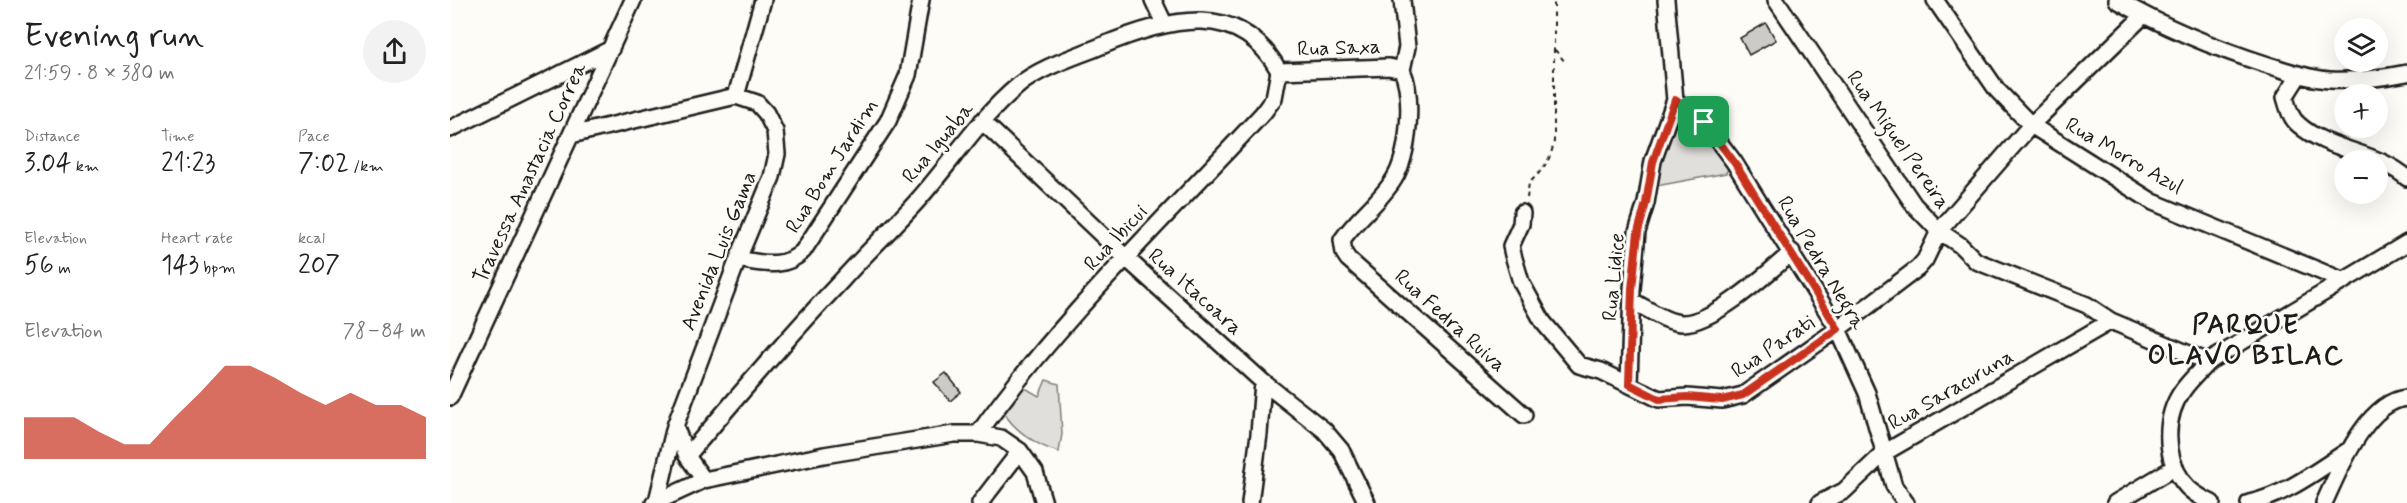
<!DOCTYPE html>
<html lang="en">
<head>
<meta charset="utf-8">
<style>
	:root { --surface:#fff; --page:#f2f2f2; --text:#222; --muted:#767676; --accent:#c8321e }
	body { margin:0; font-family:Mynerve,sans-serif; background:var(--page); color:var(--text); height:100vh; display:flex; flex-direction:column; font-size:22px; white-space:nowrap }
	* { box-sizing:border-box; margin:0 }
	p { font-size:20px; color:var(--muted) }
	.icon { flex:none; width:33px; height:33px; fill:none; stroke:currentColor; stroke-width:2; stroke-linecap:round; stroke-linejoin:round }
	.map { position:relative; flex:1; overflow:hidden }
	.sheet { display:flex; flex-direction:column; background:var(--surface); width:450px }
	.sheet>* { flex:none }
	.tools { position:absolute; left:1884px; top:18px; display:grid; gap:12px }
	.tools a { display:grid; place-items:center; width:54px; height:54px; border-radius:50%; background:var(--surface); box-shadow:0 6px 24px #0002; font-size:30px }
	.pin { position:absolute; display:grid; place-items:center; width:51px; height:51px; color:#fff; margin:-26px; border-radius:12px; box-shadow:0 3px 9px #0006 }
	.round { display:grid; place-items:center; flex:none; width:63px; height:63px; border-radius:32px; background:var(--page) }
	.head { display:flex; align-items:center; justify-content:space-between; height:102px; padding:0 24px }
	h1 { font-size:33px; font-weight:600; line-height:45px }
	.figures { display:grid; grid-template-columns:repeat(3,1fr); gap:9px; height:102px; padding:6px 24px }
	.figures div { display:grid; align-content:center }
	.figures b { font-size:26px; font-weight:600 }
	.figures small { font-size:16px; font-weight:400 }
	.figures p { font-size:16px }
	.chart { height:168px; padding:12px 24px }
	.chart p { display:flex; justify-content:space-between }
	.chart svg { width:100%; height:108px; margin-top:6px; fill:var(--accent); opacity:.7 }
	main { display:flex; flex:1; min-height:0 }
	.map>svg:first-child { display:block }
	.green { fill:#e0dfdb; stroke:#7e7e7c; stroke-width:1.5 }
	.building { fill:#cccbc8; stroke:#1c1c1c; stroke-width:1.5 }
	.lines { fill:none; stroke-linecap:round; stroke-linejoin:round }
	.minor-casing { stroke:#1c1c1c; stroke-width:20 }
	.path { stroke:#1c1c1c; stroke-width:2; stroke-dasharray:4.5 4.5; stroke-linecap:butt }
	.minor { stroke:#fdfcf7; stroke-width:15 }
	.route-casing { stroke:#fff; stroke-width:12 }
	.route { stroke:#c8321e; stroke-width:8 }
	.labels { text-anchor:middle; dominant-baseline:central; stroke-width:5; stroke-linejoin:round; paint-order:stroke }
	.street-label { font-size:21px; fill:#1c1c1c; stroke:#fdfcf7 }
	.district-label { font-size:27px; font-weight:bold; letter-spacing:1.5px; fill:#1c1c1c; stroke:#fdfcf7 }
</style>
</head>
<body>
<main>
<section class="sheet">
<div class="head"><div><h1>Evening run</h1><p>21:59 · 8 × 380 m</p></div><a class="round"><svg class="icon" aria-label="share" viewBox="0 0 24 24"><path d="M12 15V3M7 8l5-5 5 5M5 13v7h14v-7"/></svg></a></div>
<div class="figures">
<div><p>Distance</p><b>3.04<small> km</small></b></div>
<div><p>Time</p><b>21:23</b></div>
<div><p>Pace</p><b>7:02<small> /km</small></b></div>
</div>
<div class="figures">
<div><p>Elevation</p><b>56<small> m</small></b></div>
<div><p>Heart rate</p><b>143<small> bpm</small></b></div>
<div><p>kcal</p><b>207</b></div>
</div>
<div class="chart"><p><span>Elevation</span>78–84 m</p>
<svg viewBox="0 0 160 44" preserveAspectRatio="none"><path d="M0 44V27L10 27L20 27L30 33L40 38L50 38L60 27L70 17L80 6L90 6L100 11L110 17L120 22L130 17L140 22L150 22L160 27V44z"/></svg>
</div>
</section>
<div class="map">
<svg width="1957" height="503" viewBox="0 0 1957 503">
	<rect width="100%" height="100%" fill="#fdfcf7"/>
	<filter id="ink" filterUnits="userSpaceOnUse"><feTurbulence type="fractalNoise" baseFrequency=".0167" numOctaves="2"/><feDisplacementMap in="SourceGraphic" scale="12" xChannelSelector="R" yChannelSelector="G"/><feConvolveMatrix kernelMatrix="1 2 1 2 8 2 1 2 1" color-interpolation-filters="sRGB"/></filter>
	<g filter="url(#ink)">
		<path class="green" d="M1232 117 1279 166 1276 173 1206 186C1211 162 1212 132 1232 117Z
			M596 380 609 384 612 434 609 452C589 447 565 431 554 413L560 397 569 389H577L589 396Z"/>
		<path class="building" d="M1316 23 1326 40 1299 55 1290 38Z
			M496 373 511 392 500 401 484 382Z"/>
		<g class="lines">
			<g class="minor-casing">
				<path id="minor" d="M703 0 712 19
					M952 0 957 47 952 70
					M1326 0 1464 205 1489 231 1510 245 1526 261 1637 305 1661 321 1758 362
					M1485 0 1547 90 1581 125 1703 202 1894 281
					M1667 0C1715 28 1765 48 1818 65 1838 71 1859 79 1880 80 1906 81 1932 78 1957 73
					M829 71 939 67 952 70C964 96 959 155 944 179 930 202 907 218 892 240L894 253 898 259 1074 415
					M1849 75 1835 97C1838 107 1840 118 1849 125 1878 151 1927 151 1957 178
					M286 96 313 0
					M1225 100 1254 122 1284 162 1388 329 1417 393 1444 486 1456 503
					M532 121 675 257 813 382 874 430 891 450 917 503
					M0 129 161 49
					M121 135 286 96 307 103 316 113 325 131 327 154 322 177 288 259 225 426 237 456 254 480
					M1072 213 1071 224 1061 246 1063 255 1071 282 1093 322 1129 365 1151 371 1209 399 1237 397 1272 400 1293 395 1388 329 1468 268 1475 260 1489 231 1581 125 1694 15
					M288 259C311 263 334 270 353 251L438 121 458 75 471 0
					M1182 301C1197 308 1216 323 1233 323 1264 323 1319 272 1342 252
					M1179 384 1182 289 1187 232 1196 203 1203 161 1225 100 1216 0
					M0 397 183 0
					M528 434C611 317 716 218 813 113L824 98 829 71
					M237 456C288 396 339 336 393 279 417 252 444 227 468 200 502 162 529 118 569 85 591 67 625 57 651 46 720 17 790 0 829 71
					M207 501 225 426
					M204 503 254 480 374 455 504 434H528L551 438 570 451 585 472 594 503
					M530 503 570 451
					M800 503 809 434 813 382
					M1370 503 1394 491 1434 453 1661 321
					M1665 503 1725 467
					M1762 503C1751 498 1740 492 1733 482 1714 455 1714 416 1733 390 1740 380 1750 371 1758 362L1957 243
					M1799 503C1836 495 1868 470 1899 450
					M1874 503C1889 471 1916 401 1957 398"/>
			</g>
			<path class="path" d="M1105 50 1116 63
				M1077 198 1079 183C1093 170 1101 160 1104 141V0"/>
			<use href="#minor" class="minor"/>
		</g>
	</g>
	<g class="lines" filter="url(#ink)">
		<g class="route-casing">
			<path id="route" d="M1225 100 1254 122 1284 162 1388 329 1293 395 1272 400 1237 397 1209 399 1179 384 1182 289 1188 232 1196 203 1203 162Z"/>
		</g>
		<use href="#route" class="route"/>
	</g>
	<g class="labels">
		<g class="street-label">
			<text transform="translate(889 48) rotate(-2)">Rua Saxa</text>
			<text transform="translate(1448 140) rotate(55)">Rua Miguel Pereira</text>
			<text transform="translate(488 143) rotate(-50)">Rua Iguaba</text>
			<text transform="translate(1674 156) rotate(30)">Rua Morro Azul</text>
			<text transform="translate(382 166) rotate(-58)">Rua Bom Jardim</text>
			<text transform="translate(80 173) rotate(-65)">Travessa Anastacia Correa</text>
			<text transform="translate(666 238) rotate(-47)">Rua Ibicui</text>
			<text transform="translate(269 251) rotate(-68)">Avenida Luis Gama</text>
			<text transform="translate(1371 263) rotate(59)">Rua Pedra Negra</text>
			<text transform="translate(1164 277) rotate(-85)">Rua Lidice</text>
			<text transform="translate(745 292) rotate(42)">Rua Itacoara</text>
			<text transform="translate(1000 321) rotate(42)">Rua Fedra Ruiva</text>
			<text transform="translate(1323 347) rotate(-34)">Rua Parati</text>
			<text transform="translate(1501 390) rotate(-30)">Rua Saracuruna</text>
		</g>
		<g class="district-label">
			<text x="1796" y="325">PARQUE<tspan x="1796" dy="31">OLAVO BILAC</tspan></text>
		</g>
	</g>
</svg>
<div class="tools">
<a><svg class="icon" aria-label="layers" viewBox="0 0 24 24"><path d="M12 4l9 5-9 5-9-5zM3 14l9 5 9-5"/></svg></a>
<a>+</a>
<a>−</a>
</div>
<div class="pin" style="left:1254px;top:122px;background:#1e9e55"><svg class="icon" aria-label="arrive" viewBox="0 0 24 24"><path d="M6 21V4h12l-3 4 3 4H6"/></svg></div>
</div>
</main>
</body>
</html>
